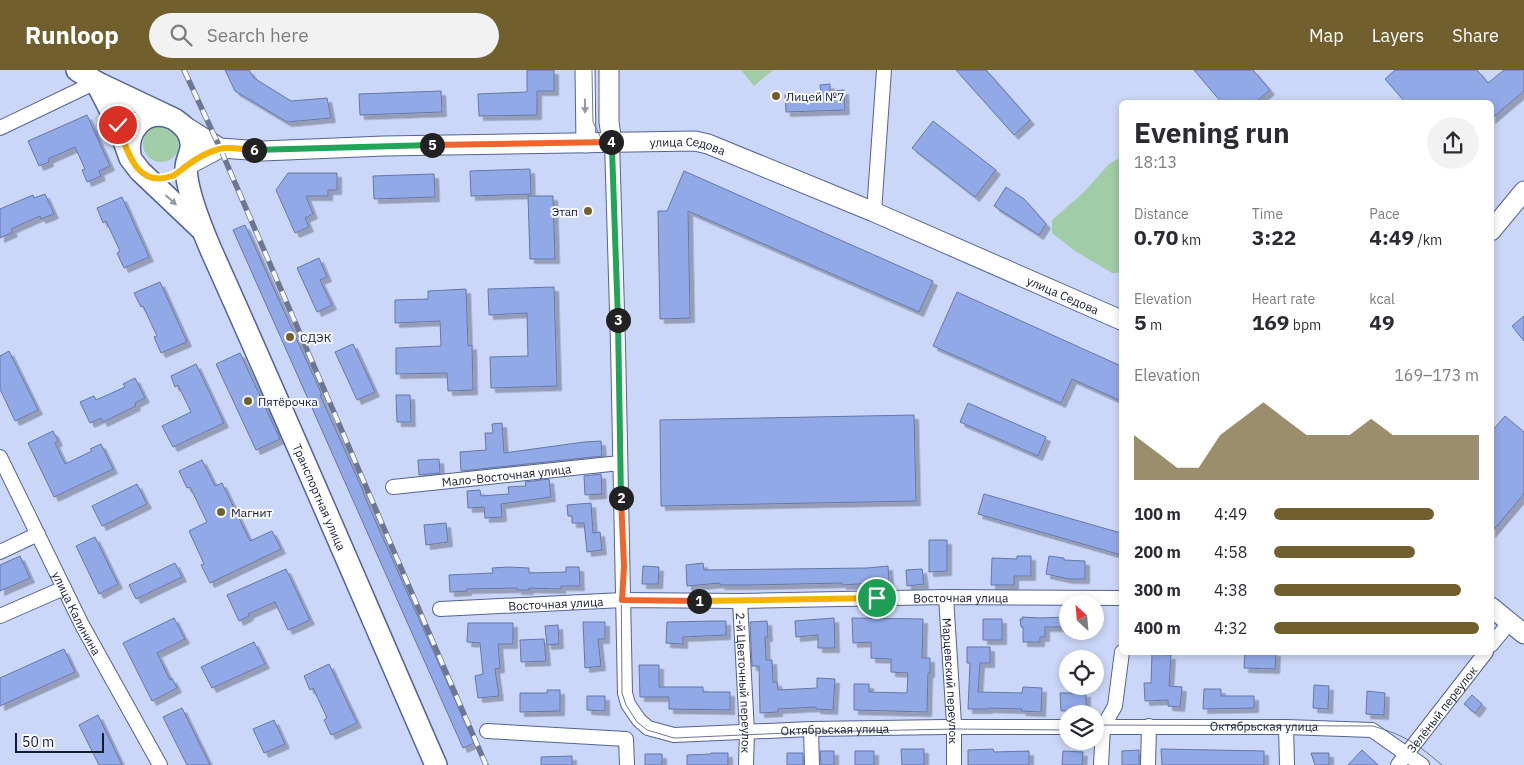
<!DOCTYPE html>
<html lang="en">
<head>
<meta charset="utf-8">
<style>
	:root { --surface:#fff; --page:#f2f2f3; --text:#2b2b33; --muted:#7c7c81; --accent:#725f2e }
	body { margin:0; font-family:"IBM Plex Sans",sans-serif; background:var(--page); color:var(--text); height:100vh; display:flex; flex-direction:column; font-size:19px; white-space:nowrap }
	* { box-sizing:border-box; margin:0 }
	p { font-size:16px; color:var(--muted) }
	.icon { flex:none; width:28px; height:28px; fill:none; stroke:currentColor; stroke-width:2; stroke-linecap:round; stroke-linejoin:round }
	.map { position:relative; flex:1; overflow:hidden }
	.side { position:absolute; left:1119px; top:30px; width:375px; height:555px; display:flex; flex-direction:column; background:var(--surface); border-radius:8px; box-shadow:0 2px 8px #0003 }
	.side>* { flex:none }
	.needle { width:32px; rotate:334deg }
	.buttons { position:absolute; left:1059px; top:525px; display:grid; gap:10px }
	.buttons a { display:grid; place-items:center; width:45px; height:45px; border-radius:50%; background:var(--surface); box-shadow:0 2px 8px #0003; font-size:25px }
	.scale { position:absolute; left:15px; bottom:12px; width:89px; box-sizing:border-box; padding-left:5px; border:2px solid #151b2f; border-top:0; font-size:14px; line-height:18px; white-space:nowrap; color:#151b2f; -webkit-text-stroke:4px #f6f8fe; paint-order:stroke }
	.pin { position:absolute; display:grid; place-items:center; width:42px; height:42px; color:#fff; margin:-21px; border:2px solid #fff; border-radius:50%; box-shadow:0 1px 5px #0007 }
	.km { position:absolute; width:25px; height:25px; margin:-12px; border-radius:50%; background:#222; color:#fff; font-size:14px; line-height:25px; text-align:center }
	.round { display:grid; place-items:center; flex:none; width:52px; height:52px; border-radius:26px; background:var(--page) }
	.summary { display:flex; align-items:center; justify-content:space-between; height:85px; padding:0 15px }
	h1 { font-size:28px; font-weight:700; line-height:38px }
	.figures { display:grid; grid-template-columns:repeat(3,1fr); gap:8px; height:85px; padding:5px 15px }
	.figures div { display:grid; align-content:center }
	.figures b { font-size:21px; font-weight:700 }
	.figures small { font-size:14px; font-weight:400 }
	.figures p { font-size:14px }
	.chart { height:140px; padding:10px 15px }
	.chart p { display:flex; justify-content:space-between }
	.chart svg { width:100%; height:90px; margin-top:5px; fill:var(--accent); opacity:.7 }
	ul { padding:0 15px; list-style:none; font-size:16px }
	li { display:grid; grid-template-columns:80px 60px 1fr; align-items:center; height:38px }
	li i { height:12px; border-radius:6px; background:var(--accent) }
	header { display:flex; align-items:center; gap:30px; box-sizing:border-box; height:70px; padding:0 25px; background:var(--accent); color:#fff }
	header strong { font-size:24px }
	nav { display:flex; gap:28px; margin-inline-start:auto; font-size:18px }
	.search { width:350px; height:45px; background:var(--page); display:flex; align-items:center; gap:12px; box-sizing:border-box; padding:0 18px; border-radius:28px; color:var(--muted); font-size:19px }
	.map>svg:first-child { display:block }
	.green { fill:#a0cca6 }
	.building { fill:#92a9e8; stroke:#6577a7; filter:url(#shadow) }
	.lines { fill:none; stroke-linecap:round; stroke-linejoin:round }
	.street-casing { stroke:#536392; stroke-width:16 }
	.secondary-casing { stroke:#536392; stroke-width:21 }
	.primary-casing { stroke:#536392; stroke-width:24 }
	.street { stroke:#fff; stroke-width:14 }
	.secondary { stroke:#fff; stroke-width:19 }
	.primary { stroke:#fff; stroke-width:21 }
	.tram { stroke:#6e7791; stroke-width:1 }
	.rail-casing { stroke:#6e7791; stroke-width:5.5 }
	.rail { stroke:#f6f8fe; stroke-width:4; stroke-dasharray:11; stroke-linecap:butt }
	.oneway { fill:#9698a1 }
	.split-1-casing { stroke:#fff; stroke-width:10 }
	.split-2-casing { stroke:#fff; stroke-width:10 }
	.split-3-casing { stroke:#fff; stroke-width:10 }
	.split-4-casing { stroke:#fff; stroke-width:10 }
	.split-5-casing { stroke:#fff; stroke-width:10 }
	.split-6-casing { stroke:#fff; stroke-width:10 }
	.split-7-casing { stroke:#fff; stroke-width:10 }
	.split-1 { stroke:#f5b400; stroke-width:6 }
	.split-2 { stroke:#f0652b; stroke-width:6 }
	.split-3 { stroke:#22a559; stroke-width:6 }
	.split-4 { stroke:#22a559; stroke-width:6 }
	.split-5 { stroke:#f0652b; stroke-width:6 }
	.split-6 { stroke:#22a559; stroke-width:6 }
	.split-7 { stroke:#f5b400; stroke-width:6 }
	.poi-dot { fill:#725f2e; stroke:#f6f8fe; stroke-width:2 }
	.labels { text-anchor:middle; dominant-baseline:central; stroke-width:4; stroke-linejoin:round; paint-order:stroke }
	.poi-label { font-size:12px; fill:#151b2f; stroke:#f6f8fe; text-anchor:start }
	.street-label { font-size:12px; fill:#151b2f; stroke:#f6f8fe }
</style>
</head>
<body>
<header>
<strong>Runloop</strong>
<div class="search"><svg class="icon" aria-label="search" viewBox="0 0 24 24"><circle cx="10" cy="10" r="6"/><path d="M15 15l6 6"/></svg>Search here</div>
<nav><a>Map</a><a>Layers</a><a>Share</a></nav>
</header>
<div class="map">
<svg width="1524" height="695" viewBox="0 0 1524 695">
	<defs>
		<filter id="shadow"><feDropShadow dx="4.5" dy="4.5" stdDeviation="0" flood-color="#0004"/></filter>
	</defs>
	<rect width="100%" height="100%" fill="#cbd7f8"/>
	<path class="green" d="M741 0H773L754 16Z
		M143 74a18 18 0 1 1 36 0a18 18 0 1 1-36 0Z
		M1121 87V194L1120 203H1112L1075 181 1052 163V150L1084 122 1109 94Z"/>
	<path class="building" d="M225 0H249L254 8 291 31 327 28 331 48 287 52 235 21Z
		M527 0H554V21H537V45L479 46 478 24 527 22Z
		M956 0H986L1030 50 1014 65Z
		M1194 0H1253L1270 20 1256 32H1221Z
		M1395 0H1477L1488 13 1504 0H1524V21L1491 49V32H1405L1385 9Z
		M830 14V21L844 20 845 40 786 42 785 25 821 24 820 15Z
		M441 21 442 42 360 45 359 24Z
		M87 45 110 96 99 101 101 106 87 112 82 100 85 99 75 77 48 89 49 92 39 96 28 71Z
		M933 51 996 100 975 127 912 78Z
		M530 99 531 124 471 126 470 101Z
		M684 101 933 211 919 242 688 141 690 248 660 249 658 141H667Z
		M288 103H337V120H328V126H306L313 144 305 148 309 157 295 163 276 120Z
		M434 104 435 127 374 129 373 106Z
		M1006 117 1024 129 1046 154 1039 165 994 136Z
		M45 124 54 144 41 149 40 146 11 159 13 162 0 168V139L33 125 34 128Z
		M528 126H553L555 189H530Z
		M122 127 149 187 124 198 117 183 120 181 106 151 103 153 97 138Z
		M245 155 322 325H320L364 423H363L474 673 463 678 233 160Z
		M319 188 327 207 320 210 332 235 317 242 297 198Z
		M160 212 187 272 161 283 154 267 157 266 143 236 141 237 134 223Z
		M554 217 557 316 491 318 490 287 528 286 527 243 489 245 488 219Z
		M466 219 468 276 472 275 473 320 448 321 447 303 396 304V278L441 276 440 251 395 253V230L428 229V221Z
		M957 222 1121 296V331L1072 309 1061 333 933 276Z
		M1524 246V271L1512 256Z
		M353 274 375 322 357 330 335 282Z
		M9 281 38 340 15 351 0 319V286Z
		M240 283 280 369 256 380 216 294Z
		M196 294 224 353 173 377 162 356 191 342 178 315 175 317 171 306Z
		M135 308 145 328 135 333 136 336 103 352 101 348 90 353 80 332 94 326 96 330 125 317 123 314Z
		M396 325H410L411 352H397Z
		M968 333 1046 367 1038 386 960 352Z
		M914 345 916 431 661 436 660 350Z
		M1505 346 1524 362V424L1491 463V362Z
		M502 353 504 383 584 372 601 371 602 386 461 401 460 382 486 380 485 363H493L492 354Z
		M53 361 58 371 55 373 65 394 92 381 90 379 101 374 113 399 54 427 28 373Z
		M439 389 440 403 419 405 418 390Z
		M202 390 215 416 222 413 250 471 272 461 281 479 210 513 201 495 204 494 189 461 207 452 190 417 187 418 179 401Z
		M601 404 602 424 585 425 584 406Z
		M549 409 551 427 501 434 502 447 485 448 484 437 468 438 467 421 480 420 481 426 509 424 508 417 526 416 525 412Z
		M137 414 147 434 102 456 92 436Z
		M984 424 1121 463V485L978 444Z
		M591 433 593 463 600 462 602 480 587 482 584 453H572V446H568L567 435Z
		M446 453 448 472 426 475 424 455Z
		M95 467 118 514 99 524 76 476Z
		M929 470H947V501L929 502Z
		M20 486 30 508 0 521V495Z
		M1017 486H1031V506H1014V515H991L992 488 1017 489Z
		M1049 486 1064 488V490L1085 491V509H1069L1046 504Z
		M175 493 182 507 136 529 129 515Z
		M703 493 704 500 867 498 888 496 889 512 842 515V513L752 515H720V513L687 516 686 495Z
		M643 496 659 497 658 514H642Z
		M509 497 529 498V503L566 502V497H579L580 516H561V519L529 518V520H517V518L467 519V521L450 522 449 505 493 503 492 498Z
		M286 499 310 550 288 560 275 532 248 544 249 546 239 551 227 525Z
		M922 499 924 514 907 516 906 500Z
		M1022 547 1040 548 1066 547V557H1045V567H1040V572H1023V557H1021L1020 549H1023Z
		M174 548 185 569 157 583 170 610 172 608 177 618 152 631 123 573Z
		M834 548 835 578H818V565L796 567 795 551Z
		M852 548 923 549 922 588H930V603H928L927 642 854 640V614H869V622L907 623 908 603 891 602V589L871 588V572L853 573Z
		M983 549H1002V570H983Z
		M714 551H726V565L683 567V574L666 573 667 552Z
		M767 551 768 567H765L766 590H772L773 612H777L778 620 817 618V608L835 609 833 640 816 639V637L778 639V642L760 643 759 596H752L750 552Z
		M583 552H605V569H598L601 596 585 598Z
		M468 553H513V574H498L500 598 495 599 499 626 478 628 475 606 483 604 480 573 467 572Z
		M558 555 559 574 547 575 545 556Z
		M544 569 546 591 521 592 520 570Z
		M254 572 265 594 212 618 201 597Z
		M967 577H990V593H980L978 622 1022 623 1023 617 1042 618 1041 642 1021 641 1022 639 988 638V639H968L970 593H967Z
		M64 579 75 602 0 636V608Z
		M1245 582H1276L1275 599 1244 598Z
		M1152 584 1171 585 1169 616 1182 617 1180 637 1168 636V630L1145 631 1144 613H1151Z
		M329 594 357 653 331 665 324 650 327 648 313 618 310 620 304 606Z
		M639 595H659V617H703V622H730V640L669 639V627H640Z
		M1314 615 1329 616 1328 639 1313 638Z
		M1204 619H1221V626H1254V638L1203 639Z
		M547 620H560V641L520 642V623H547Z
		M1367 621 1385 623 1384 645 1366 644Z
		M1060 623H1086V640L1061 641Z
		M1472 625 1482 634 1475 643 1464 634Z
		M587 626H605V641L587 640Z
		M182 638 210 695H187L163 647Z
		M98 645 122 695H99L79 655Z
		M274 650 285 674 264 683 253 659Z
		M901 679H924V695H902Z
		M993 679 994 682 1029 681V695H968V680Z
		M1161 679 1264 681V695H1162Z
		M1139 680V695H1122V681Z
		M1362 680 1378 695H1348Z
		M820 681H834V695H821Z
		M855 681H874V695H855Z
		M1063 681 1083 682 1082 695H1062Z
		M711 683H728V695H687V685L711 684Z
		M787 683H803V695H787Z
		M1311 683H1329V695H1315Z
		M645 684H662V695H645Z
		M572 686V695H541V687Z"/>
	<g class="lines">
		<g class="street-casing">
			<g id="street">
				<path d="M0 58 96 12"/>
				<path id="s1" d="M612 72 618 275 625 623 628 634 639 650 648 658 674 665 811 659 945 657H1068"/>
				<path d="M874 142 884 0"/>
				<path id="s2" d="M0 387 82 555 160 695"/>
				<path id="s3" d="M393 417 620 393"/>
				<path d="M0 482 38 464"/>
				<path id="s4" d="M946 527 954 654V695"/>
				<path id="s5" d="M740 531 747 662 746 695"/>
				<path id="s6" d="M440 539 623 530 740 531 946 527 1121 528"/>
				<path d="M0 546 64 518"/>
				<path d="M1491 575 1510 552"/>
				<path d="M1095 657H1286L1372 660 1422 695"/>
				<path d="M1286 657 1287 695"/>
				<path d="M811 659 812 695"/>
				<path d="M487 661 626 669 627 695"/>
				<path d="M1101 695 1103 657 1115 636 1122 582"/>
				<path d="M1148 695 1149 656"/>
				<path id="s7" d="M1398 695 1486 582"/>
			</g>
		</g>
		<g class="secondary-casing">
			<g id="secondary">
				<path d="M585 0 586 73"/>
				<path d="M609 0V52L612 72"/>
				<path id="s8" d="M183 55 220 78 262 81 384 76 695 71 708 74 874 142 1121 250"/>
				<path d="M186 96 220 78"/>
				<path d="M1491 161 1524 121"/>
				<path d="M1491 537 1524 564"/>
			</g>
		</g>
		<g class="primary-casing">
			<g id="primary">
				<path id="s9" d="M77 0 96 12 174 49C180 53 186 57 189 65 195 80 187 85 186 97 186 120 202 159 211 180 288 351 361 523 436 695"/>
				<path d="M96 12 118 55 130 88 140 101 200 158"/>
				<path d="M130 85C126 61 144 39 169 47"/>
			</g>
		</g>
		<use href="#street" class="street"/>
		<use href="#secondary" class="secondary"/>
		<use href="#primary" class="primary"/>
		<g class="tram">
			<path d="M592 0 593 52 610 86 621 495 622 623 626 635 637 652 647 660 674 668 811 662 954 659 1068 660"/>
			<path id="s10" d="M1095 655 1373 656C1406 666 1416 673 1442 695"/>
		</g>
		<g class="rail-casing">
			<path id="rail" d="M184 0 220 78 486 695"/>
		</g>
		<use href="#rail" class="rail"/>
	</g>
	<defs><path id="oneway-solid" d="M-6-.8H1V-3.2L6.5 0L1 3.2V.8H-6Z" transform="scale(1.25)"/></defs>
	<g class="oneway">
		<use href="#oneway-solid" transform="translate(585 36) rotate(89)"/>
		<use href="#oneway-solid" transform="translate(171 130) rotate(42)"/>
	</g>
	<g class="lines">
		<g class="split-1-casing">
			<path id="split-1" d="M699 531 877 528"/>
		</g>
		<g class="split-2-casing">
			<path id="split-2" d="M621 428 624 496 622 530 699 531"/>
		</g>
		<g class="split-3-casing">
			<path id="split-3" d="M618 250 621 428"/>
		</g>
		<g class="split-4-casing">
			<path id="split-4" d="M611 72 612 79 618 250"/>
		</g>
		<g class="split-5-casing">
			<path id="split-5" d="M432 75 611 72"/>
		</g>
		<g class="split-6-casing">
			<path id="split-6" d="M254 80 432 75"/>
		</g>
		<g class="split-7-casing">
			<path id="split-7" d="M118 55C127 80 136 119 172 106 177 104 181 100 185 97 194 90 208 82 219 79 229 76 244 80 254 80"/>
		</g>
		<use href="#split-1" class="split-1"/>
		<use href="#split-2" class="split-2"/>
		<use href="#split-3" class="split-3"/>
		<use href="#split-4" class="split-4"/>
		<use href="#split-5" class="split-5"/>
		<use href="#split-6" class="split-6"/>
		<use href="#split-7" class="split-7"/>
	</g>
	<g class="poi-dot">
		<circle cx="776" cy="26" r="5"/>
		<circle cx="588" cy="141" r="5"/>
		<circle cx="290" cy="267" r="5"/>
		<circle cx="248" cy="331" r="5"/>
		<circle cx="221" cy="442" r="5"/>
	</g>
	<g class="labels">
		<g class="poi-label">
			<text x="786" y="26">Лицей №7</text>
			<text x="578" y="141" text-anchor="end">Этап</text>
			<text x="300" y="267">СДЭК</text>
			<text x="258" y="331">Пятёрочка</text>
			<text x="231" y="442">Магнит</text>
		</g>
		<g class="street-label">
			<text stroke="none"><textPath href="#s8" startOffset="512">улица Седова</textPath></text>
			<text stroke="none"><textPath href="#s8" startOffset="918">улица Седова</textPath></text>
			<text stroke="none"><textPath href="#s3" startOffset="114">Мало-Восточная улица</textPath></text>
			<text stroke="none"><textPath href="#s9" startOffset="521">Транспортная улица</textPath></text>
			<text stroke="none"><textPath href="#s6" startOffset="521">Восточная улица</textPath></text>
			<text stroke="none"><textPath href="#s6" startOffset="116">Восточная улица</textPath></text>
			<text stroke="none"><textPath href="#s2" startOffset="174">улица Калинина</textPath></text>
			<text stroke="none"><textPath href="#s4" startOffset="84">Марцевский переулок</textPath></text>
			<text stroke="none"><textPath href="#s5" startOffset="82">2-й Цветочный переулок</textPath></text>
			<text stroke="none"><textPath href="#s7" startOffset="71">Зелёный переулок</textPath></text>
			<text stroke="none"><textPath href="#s10" startOffset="169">Октябрьская улица</textPath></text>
			<text stroke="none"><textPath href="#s1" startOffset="782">Октябрьская улица</textPath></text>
		</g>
	</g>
</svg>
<div class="buttons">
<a><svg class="needle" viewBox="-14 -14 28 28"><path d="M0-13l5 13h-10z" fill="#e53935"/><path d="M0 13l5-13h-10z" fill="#7c7c81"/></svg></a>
<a><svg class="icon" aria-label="locate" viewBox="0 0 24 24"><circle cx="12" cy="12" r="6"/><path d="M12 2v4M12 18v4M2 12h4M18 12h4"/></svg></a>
<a><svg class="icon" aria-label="layers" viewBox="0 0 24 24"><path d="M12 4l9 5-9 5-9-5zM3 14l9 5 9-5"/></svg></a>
</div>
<div class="scale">50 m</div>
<div class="pin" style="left:877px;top:528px;background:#1e9e55"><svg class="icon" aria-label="arrive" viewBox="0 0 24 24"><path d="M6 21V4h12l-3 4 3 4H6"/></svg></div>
<div class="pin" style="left:118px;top:55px;background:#d93025"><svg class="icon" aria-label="check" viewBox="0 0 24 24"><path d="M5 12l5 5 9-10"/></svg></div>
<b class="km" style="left:699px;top:531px">1</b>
<b class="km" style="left:621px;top:428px">2</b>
<b class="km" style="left:618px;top:250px">3</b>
<b class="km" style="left:611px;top:72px">4</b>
<b class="km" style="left:432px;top:75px">5</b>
<b class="km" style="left:254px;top:80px">6</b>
<section class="side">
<div class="summary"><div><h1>Evening run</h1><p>18:13</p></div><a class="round"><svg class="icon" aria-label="share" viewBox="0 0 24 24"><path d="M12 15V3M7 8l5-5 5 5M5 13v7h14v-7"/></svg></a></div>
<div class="figures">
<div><p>Distance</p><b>0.70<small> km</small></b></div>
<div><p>Time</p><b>3:22</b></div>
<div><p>Pace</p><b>4:49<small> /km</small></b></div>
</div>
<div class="figures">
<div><p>Elevation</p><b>5<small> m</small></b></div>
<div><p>Heart rate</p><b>169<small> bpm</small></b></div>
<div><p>kcal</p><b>49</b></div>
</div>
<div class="chart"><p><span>Elevation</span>169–173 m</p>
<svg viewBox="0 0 160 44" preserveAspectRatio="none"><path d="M0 44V22L10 30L20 38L30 38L40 22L50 14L60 6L70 14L80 22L90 22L100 22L110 14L120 22L130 22L140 22L150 22L160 22V44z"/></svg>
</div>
<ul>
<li><b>100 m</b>4:49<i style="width:78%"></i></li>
<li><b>200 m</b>4:58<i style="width:69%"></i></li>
<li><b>300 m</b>4:38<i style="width:91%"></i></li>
<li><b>400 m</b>4:32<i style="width:100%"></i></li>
</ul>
</section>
</div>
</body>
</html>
